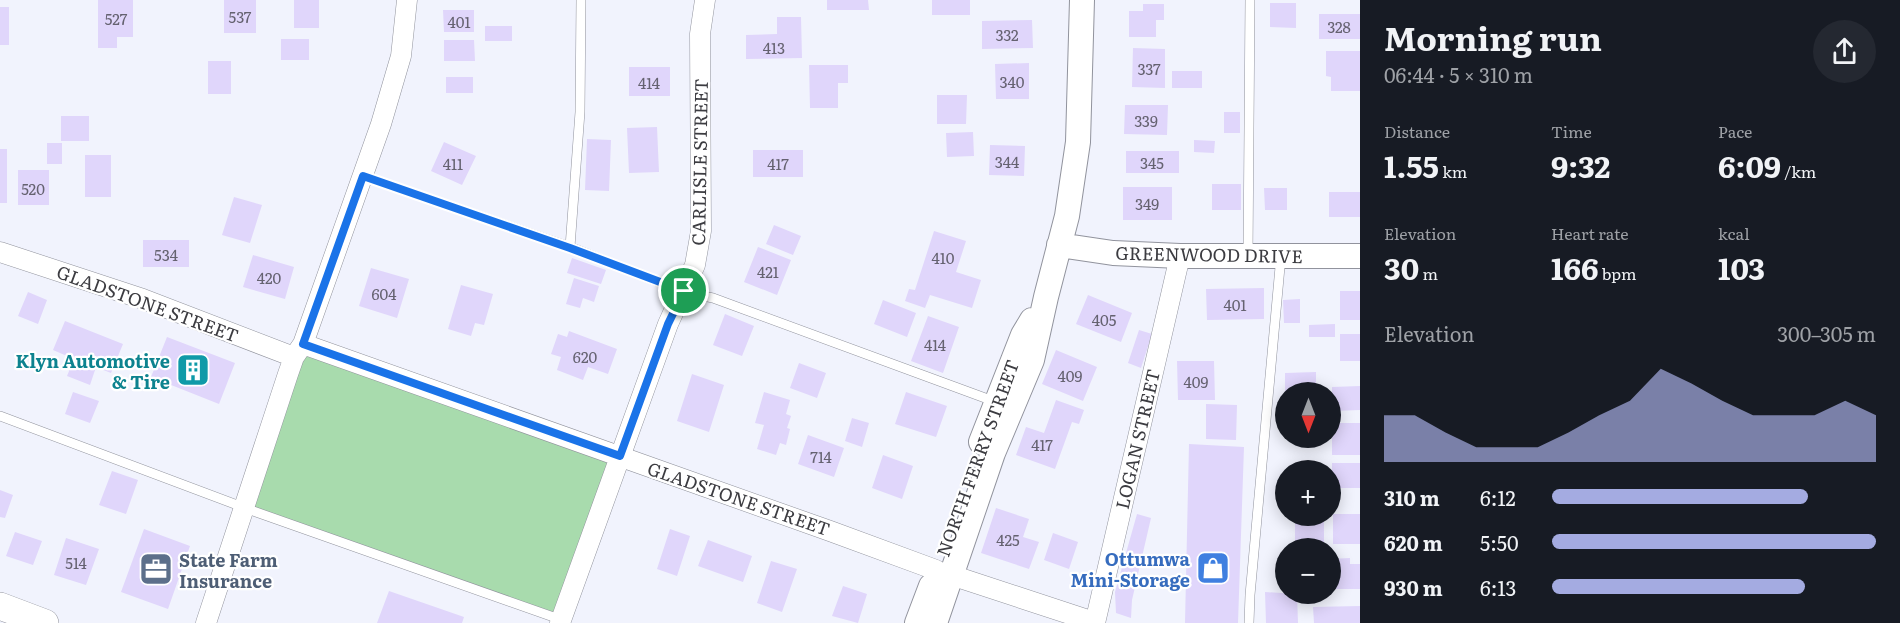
<!DOCTYPE html>
<html lang="en">
<head>
<meta charset="utf-8">
<style>
	:root { --surface:#171b24; --page:#242831; --text:#f1f3f6; --muted:#9ea1a6; --accent:#a4abe1 }
	body { margin:0; font-family:Literata,serif; background:var(--page); color:var(--text); height:100vh; display:flex; flex-direction:column; font-size:22px; white-space:nowrap }
	* { box-sizing:border-box; margin:0 }
	p { font-size:20px; color:var(--muted) }
	.icon { flex:none; width:33px; height:33px; fill:none; stroke:currentColor; stroke-width:2; stroke-linecap:round; stroke-linejoin:round }
	.map { position:relative; flex:1; overflow:hidden }
	.details { display:flex; flex-direction:column; background:var(--surface); width:540px }
	.details>* { flex:none }
	.needle { width:39px; rotate:180deg }
	.fabs { position:absolute; left:1275px; top:382px; display:grid; gap:12px }
	.fabs a { display:grid; place-items:center; width:66px; height:66px; border-radius:50%; background:var(--surface); box-shadow:0 3px 15px #0003; font-size:30px }
	.pin { position:absolute; display:grid; place-items:center; width:51px; height:51px; color:#fff; margin:-26px; border:3px solid #fff; border-radius:50%; box-shadow:0 2px 6px #0007 }
	.round { display:grid; place-items:center; flex:none; width:63px; height:63px; border-radius:32px; background:var(--page) }
	.overview { display:flex; align-items:center; justify-content:space-between; height:102px; padding:0 24px }
	h1 { font-size:33px; font-weight:700; line-height:45px }
	.figures { display:grid; grid-template-columns:repeat(3,1fr); gap:9px; height:102px; padding:6px 24px }
	.figures div { display:grid; align-content:center }
	.figures b { font-size:30px; font-weight:700 }
	.figures small { font-size:16px; font-weight:400 }
	.figures p { font-size:16px }
	.chart { height:168px; padding:12px 24px }
	.chart p { display:flex; justify-content:space-between }
	.chart svg { width:100%; height:108px; margin-top:6px; fill:var(--accent); opacity:.7 }
	ul { padding:0 24px; list-style:none; font-size:20px }
	li { display:grid; grid-template-columns:96px 72px 1fr; align-items:center; height:45px }
	li i { height:15px; border-radius:8px; background:var(--accent) }
	main { display:flex; flex:1; min-height:0 }
	.map>svg:first-child { display:block }
	.green { fill:#a8dbad }
	.building { fill:#e0d6fb }
	.lines { fill:none; stroke-linecap:round; stroke-linejoin:round }
	.service-casing { stroke:#91939d; stroke-width:10 }
	.minor-casing { stroke:#91939d; stroke-width:21 }
	.tertiary-casing { stroke:#91939d; stroke-width:26 }
	.secondary-casing { stroke:#91939d; stroke-width:28 }
	.service { stroke:#fff; stroke-width:9 }
	.minor { stroke:#fff; stroke-width:20 }
	.tertiary { stroke:#fff; stroke-width:24 }
	.secondary { stroke:#fff; stroke-width:27 }
	.route-casing { stroke:#fff; stroke-width:12 }
	.route { stroke:#1a73e8; stroke-width:8 }
	.labels { text-anchor:middle; dominant-baseline:central; stroke-width:4.5; stroke-linejoin:round; paint-order:stroke }
	.number-label { font-size:15px; fill:#656270 }
	.street-label { font-size:18px; fill:#3c3c41; stroke:#fff }
	.culture-label { font-size:18px; font-weight:bold; fill:#0d838f; stroke:#fff; text-anchor:end }
	.shop-label { font-size:18px; font-weight:bold; fill:#366cbe; stroke:#fff; text-anchor:end }
	.service-label { font-size:18px; font-weight:bold; fill:#4e5e75; stroke:#fff; text-anchor:start }
</style>
</head>
<body>
<main>
<div class="map">
<svg width="1360" height="623" viewBox="0 0 1360 623">
	<rect width="100%" height="100%" fill="#f1f3fd"/>
	<path class="green" d="M303 344 620 456 561 620 245 506Z"/>
	<path class="building" d="M98 0H133V37H117V48H98Z
		M224 0H256V33H224Z
		M294 0H319V28H294Z
		M827 0H868L869 10H827Z
		M932 0H970V15H932Z
		M1270 3H1296V28L1270 27Z
		M1143 4H1164V20H1156V37H1129V11H1143Z
		M0 7H9V45H0Z
		M443 10H474V32H444Z
		M1319 14H1360V39H1319Z
		M777 17H801L802 58 746 59V35L777 34Z
		M1032 20 1033 48 982 49V21Z
		M485 26H512V41H485Z
		M281 39H309V60H281Z
		M444 40H474L475 61H444Z
		M1133 48 1165 49V88L1132 87Z
		M1326 51H1360V91H1331V77L1326 76Z
		M208 61H231V94H208Z
		M1029 63V99H996L995 64Z
		M809 65H848V83H838V108H810Z
		M629 67H670V96H629Z
		M1172 71H1202V88H1172Z
		M446 77H473V93H446Z
		M937 95H967L966 124H937Z
		M1125 105H1168L1167 135 1124 134Z
		M1224 112H1240V133H1224Z
		M61 116H89V141H61Z
		M657 127 659 172 629 173 627 128Z
		M973 132 974 156 947 157 946 133Z
		M587 139 611 140 609 191 585 190Z
		M1194 140 1215 141 1214 153 1194 152Z
		M444 142 476 156 462 185 431 171Z
		M47 143H62V164H47Z
		M990 145 1025 146 1024 176 989 175Z
		M0 149H7V203H0Z
		M753 150H803V177H753Z
		M1126 151H1179V173H1126Z
		M85 155H111V197H85Z
		M18 170H49V205H18Z
		M1212 184H1241V210H1212Z
		M1123 187H1172V220H1123Z
		M1264 188H1287V210H1265Z
		M1329 192H1360V217H1329Z
		M234 197 262 205 250 243 222 235Z
		M774 225 801 236 793 255 766 244Z
		M934 231 966 241 956 272 981 280 972 308 930 295 925 308 905 301 909 289 915 290Z
		M143 240H189V267H143Z
		M758 247 791 260 777 295 744 282Z
		M253 255 294 267 285 299 243 287Z
		M572 258 606 270 601 284 567 273Z
		M371 268 409 279 397 318 359 306Z
		M574 278 599 286 594 302 583 298 580 308 566 304Z
		M461 285 493 294 484 325 475 323 471 336 448 329Z
		M1264 288V319L1207 320 1206 289Z
		M1340 291H1360V320H1340Z
		M28 292 47 300 38 324 18 316Z
		M1088 295 1132 313 1121 342 1076 324Z
		M1300 299V323H1284L1283 300Z
		M883 300 916 313 907 337 874 324Z
		M725 314 754 326 742 356 713 345Z
		M928 316 959 327 943 373 911 361Z
		M65 321 123 344 111 373 96 367 90 385 67 376 74 359 53 350Z
		M1335 324V337H1309V325Z
		M1139 330 1152 334 1141 368 1128 363Z
		M569 331 617 349 608 374 588 367 583 380 557 370 561 357 551 354 558 334 567 337Z
		M1340 334H1360V361H1340Z
		M167 337 235 363 219 404 151 377Z
		M1056 350 1097 367 1083 401 1042 384Z
		M1177 361H1214L1215 400H1178Z
		M799 363 826 373 817 398 790 388Z
		M1316 372V393H1285V373Z
		M692 374 724 385 709 432 677 421Z
		M1360 386V410L1332 411V387Z
		M73 392 99 401 90 423 65 414Z
		M764 392 790 400 786 414 791 416 787 428 790 429 786 445 780 443 776 455 757 449 764 425 755 423Z
		M906 392 947 406 936 437 895 424Z
		M1056 400 1084 410 1079 424 1072 422 1055 469 1016 455 1026 427 1044 433Z
		M1206 404 1237 405 1236 440 1206 439Z
		M852 418 869 423 862 447 845 441Z
		M1332 423H1360V455H1332Z
		M808 435 844 448 834 477 798 464Z
		M1189 444 1244 447 1238 623H1185Z
		M883 455 913 466 902 499 872 488Z
		M1332 463H1360V488H1332Z
		M112 471 138 480 126 514 99 505Z
		M0 490 13 495 5 518 0 517Z
		M996 508 1029 519 1023 537 1039 542 1029 569 981 553Z
		M1137 514 1151 518 1132 600 1131 618 1116 613 1115 592Z
		M1333 514H1360V544H1333Z
		M1295 521H1324V544H1295Z
		M144 529 190 546 168 609 121 592Z
		M670 529 690 536 677 576 657 569Z
		M15 532 42 541 33 565 6 556Z
		M1053 533 1078 542 1069 569 1044 560Z
		M66 538 99 549 86 585 54 575Z
		M708 540 752 556 743 582 698 566Z
		M1350 558V564H1360V589H1330V559Z
		M771 561 797 569 782 612 757 603Z
		M843 586 867 594 858 623 832 616Z
		M389 591 464 617 462 623H377Z
		M1265 592 1297 594 1298 623H1266Z
		M1360 606V623H1314L1313 607Z"/>
	<g class="lines">
		<g class="service-casing">
			<path id="service" d="M363 176 570 247 684 292 713 298 996 402
				M570 247 580 112 581 0
				M1248 256 1250 0
				M0 416 256 512 562 620
				M1249 623 1250 595 1281 256"/>
		</g>
		<g class="minor-casing">
			<path id="minor" d="M0 252 143 299 294 357
				M303 344 830 531 936 570
				M951 575 1094 622
				M206 623 288 374 294 357 303 344 381 124 401 56 407 0
				M560 623 668 324 695 265 701 231 700 34 705 0
				M1095 623 1180 256"/>
		</g>
		<g class="tertiary-casing">
			<path id="tertiary" d="M1059 245 1113 253 1180 256H1360
				M981 442 1023 335 1032 320
				M917 623 931 586
				M935 623 993 453 1032 360 1046 297 1067 216 1078 142 1082 0"/>
		</g>
		<g class="secondary-casing">
			<path id="secondary" d="M0 606 45 623"/>
		</g>
		<use href="#service" class="service"/>
		<use href="#minor" class="minor"/>
		<use href="#tertiary" class="tertiary"/>
		<use href="#secondary" class="secondary"/>
	</g>
	<g class="lines">
		<g class="route-casing">
			<path id="route" d="M363 176 570 248 684 291 668 324 620 456 303 344Z"/>
		</g>
		<use href="#route" class="route"/>
	</g>
	<defs>
		<g id="building-square" transform="scale(1.725)"><rect x="-9" y="-9" width="18" height="18" rx="4" fill="#0f9aa8" stroke="#fff"/><path d="M-4-6H4V6H1V3H-1V6H-4ZM-2.5-4.3h1.7v1.8h-1.7ZM.8-4.3h1.7v1.8H.8ZM-2.5-1h1.7V.8h-1.7ZM.8-1h1.7V.8H.8Z" fill="#fff"/></g>
		<g id="shop-square" transform="scale(1.725)"><rect x="-9" y="-9" width="18" height="18" rx="4" fill="#3f7fe0" stroke="#fff"/><path d="M-5-2.5h2.3a2.7 3.5 0 0 1 5.4 0H5L5.5 6h-11ZM-1.5-2.5h3a1.5 2.3 0 0 0-3 0Z" fill="#fff"/></g>
		<g id="office-square" transform="scale(1.725)"><rect x="-9" y="-9" width="18" height="18" rx="4" fill="#5c6f8a" stroke="#fff"/><path d="M-6-3h4V-5.5h4V-3h4V5H-6ZM-1-4.5V-3h2v-1.5ZM-6 0V1H6V0Z" fill="#fff"/></g>
	</defs>
	<g fill-rule="evenodd">
		<use href="#building-square" x="193" y="370"/>
		<use href="#shop-square" x="1213" y="568"/>
		<use href="#office-square" x="156" y="569"/>
	</g>
	<g class="labels">
		<g class="number-label">
			<text x="240" y="16">537</text>
			<text x="116" y="18">527</text>
			<text x="459" y="21">401</text>
			<text x="1339" y="26">328</text>
			<text x="1007" y="34">332</text>
			<text x="774" y="47">413</text>
			<text x="1149" y="68">337</text>
			<text x="1012" y="81">340</text>
			<text x="649" y="82">414</text>
			<text x="1146" y="120">339</text>
			<text x="1007" y="161">344</text>
			<text x="1152" y="162">345</text>
			<text x="453" y="163">411</text>
			<text x="778" y="163">417</text>
			<text x="33" y="188">520</text>
			<text x="1147" y="203">349</text>
			<text x="166" y="254">534</text>
			<text x="943" y="257">410</text>
			<text x="768" y="271">421</text>
			<text x="269" y="277">420</text>
			<text x="384" y="293">604</text>
			<text x="1235" y="304">401</text>
			<text x="1104" y="319">405</text>
			<text x="935" y="344">414</text>
			<text x="585" y="356">620</text>
			<text x="1070" y="375">409</text>
			<text x="1196" y="381">409</text>
			<text x="1042" y="444">417</text>
			<text x="821" y="456">714</text>
			<text x="1008" y="539">425</text>
			<text x="76" y="562">514</text>
		</g>
		<g class="street-label">
			<text transform="translate(699 162) rotate(-89)">CARLISLE STREET</text>
			<text transform="translate(1209 254) rotate(1)">GREENWOOD DRIVE</text>
			<text transform="translate(148 303) rotate(20)">GLADSTONE STREET</text>
			<text transform="translate(1137 439) rotate(-77)">LOGAN STREET</text>
			<text transform="translate(977 458) rotate(-70)">NORTH FERRY STREET</text>
			<text transform="translate(739 498) rotate(19)">GLADSTONE STREET</text>
		</g>
		<g class="culture-label">
			<text x="170" y="360">Klyn Automotive<tspan x="170" dy="21">&amp; Tire</tspan></text>
		</g>
		<g class="shop-label">
			<text x="1190" y="558">Ottumwa<tspan x="1190" dy="21">Mini-Storage</tspan></text>
		</g>
		<g class="service-label">
			<text x="179" y="559">State Farm<tspan x="179" dy="21">Insurance</tspan></text>
		</g>
	</g>
</svg>
<div class="fabs">
<a><svg class="needle" viewBox="-14 -14 28 28"><path d="M0-13l5 13h-10z" fill="#e53935"/><path d="M0 13l5-13h-10z" fill="#9ea1a6"/></svg></a>
<a>+</a>
<a>−</a>
</div>
<div class="pin" style="left:684px;top:291px;background:#1e9e55"><svg class="icon" aria-label="arrive" viewBox="0 0 24 24"><path d="M6 21V4h12l-3 4 3 4H6"/></svg></div>
</div>
<section class="details">
<div class="overview"><div><h1>Morning run</h1><p>06:44 · 5 × 310 m</p></div><a class="round"><svg class="icon" aria-label="share" viewBox="0 0 24 24"><path d="M12 15V3M7 8l5-5 5 5M5 13v7h14v-7"/></svg></a></div>
<div class="figures">
<div><p>Distance</p><b>1.55<small> km</small></b></div>
<div><p>Time</p><b>9:32</b></div>
<div><p>Pace</p><b>6:09<small> /km</small></b></div>
</div>
<div class="figures">
<div><p>Elevation</p><b>30<small> m</small></b></div>
<div><p>Heart rate</p><b>166<small> bpm</small></b></div>
<div><p>kcal</p><b>103</b></div>
</div>
<div class="chart"><p><span>Elevation</span>300–305 m</p>
<svg viewBox="0 0 160 44" preserveAspectRatio="none"><path d="M0 44V25L10 25L20 32L30 38L40 38L50 38L60 32L70 25L80 19L90 6L100 12L110 19L120 25L130 25L140 25L150 19L160 25V44z"/></svg>
</div>
<ul>
<li><b>310 m</b>6:12<i style="width:79%"></i></li>
<li><b>620 m</b>5:50<i style="width:100%"></i></li>
<li><b>930 m</b>6:13<i style="width:78%"></i></li>
</ul>
</section>
</main>
</body>
</html>
